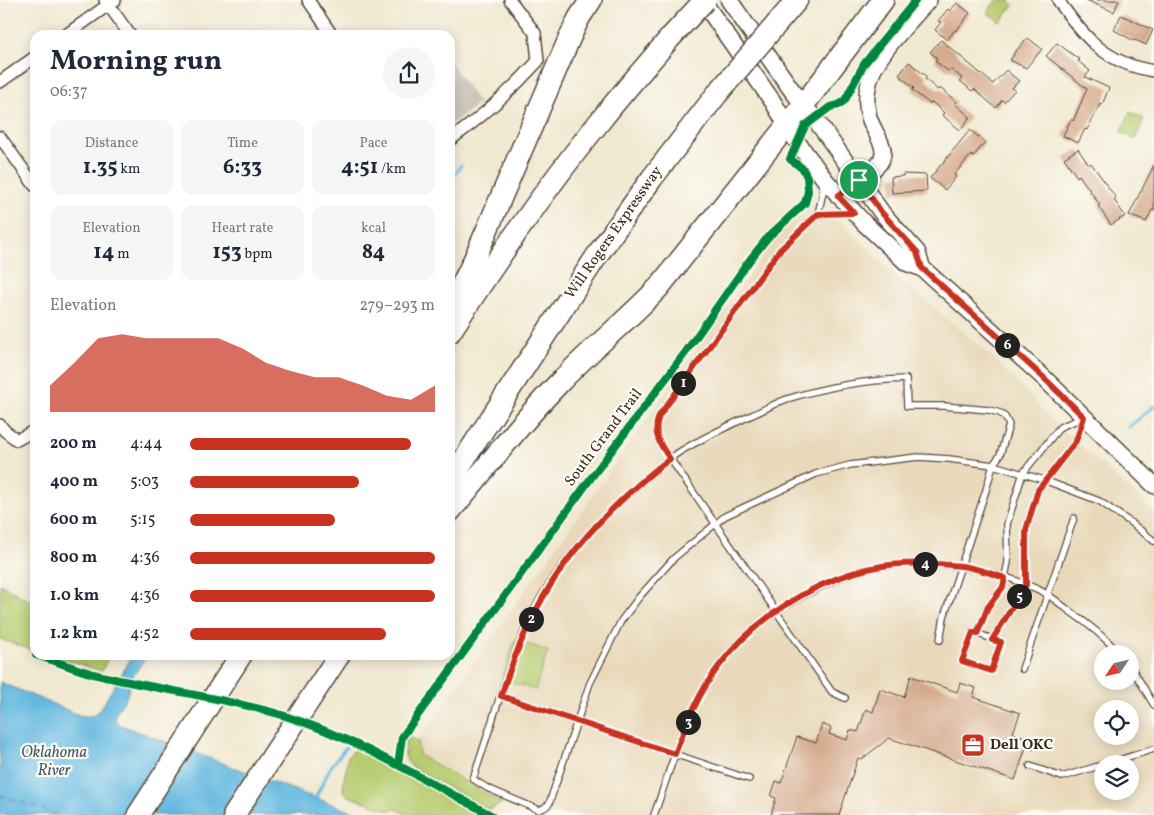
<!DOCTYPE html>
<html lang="en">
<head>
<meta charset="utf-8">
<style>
	:root { --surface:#fff; --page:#f6f6f7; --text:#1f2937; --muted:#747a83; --accent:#c8321e }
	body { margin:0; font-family:Vollkorn,serif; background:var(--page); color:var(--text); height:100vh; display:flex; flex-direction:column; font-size:19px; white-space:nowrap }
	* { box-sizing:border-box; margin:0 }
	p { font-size:16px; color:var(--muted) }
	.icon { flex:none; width:28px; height:28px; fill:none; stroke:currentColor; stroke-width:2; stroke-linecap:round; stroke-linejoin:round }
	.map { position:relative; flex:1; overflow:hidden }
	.panel { position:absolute; left:30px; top:30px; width:425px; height:630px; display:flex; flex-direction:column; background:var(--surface); border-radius:15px; box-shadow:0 2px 12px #0003 }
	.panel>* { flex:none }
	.needle { width:32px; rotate:235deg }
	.controls { position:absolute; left:1094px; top:645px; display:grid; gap:10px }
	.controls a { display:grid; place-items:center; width:45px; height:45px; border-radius:50%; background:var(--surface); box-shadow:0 2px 12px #0003; font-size:25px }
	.pin { position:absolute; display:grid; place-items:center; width:42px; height:42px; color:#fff; margin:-21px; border:2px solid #fff; border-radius:50%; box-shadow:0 1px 5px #0007 }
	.km { position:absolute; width:25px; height:25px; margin:-12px; border-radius:50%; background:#222; color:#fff; font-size:14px; line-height:25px; text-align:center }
	.round { display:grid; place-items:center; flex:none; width:52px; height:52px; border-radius:26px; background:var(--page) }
	.summary { display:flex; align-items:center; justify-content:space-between; height:85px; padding:0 20px }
	h1 { font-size:28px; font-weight:700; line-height:38px }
	.metrics { display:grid; grid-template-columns:repeat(3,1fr); gap:8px; height:85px; padding:5px 20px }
	.metrics div { display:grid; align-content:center; border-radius:12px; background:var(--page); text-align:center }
	.metrics b { font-size:21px; font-weight:700 }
	.metrics small { font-size:14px; font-weight:400 }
	.metrics p { font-size:14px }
	.chart { height:140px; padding:10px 20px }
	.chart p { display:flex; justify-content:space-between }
	.chart svg { width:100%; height:90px; margin-top:5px; fill:var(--accent); opacity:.7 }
	ul { padding:0 20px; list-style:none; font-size:16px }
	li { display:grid; grid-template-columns:80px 60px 1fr; align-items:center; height:38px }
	li i { height:12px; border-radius:6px; background:var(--accent) }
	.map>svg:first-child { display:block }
	.built { fill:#e9d9ba; fill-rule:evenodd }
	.industrial { fill:#c9c3b8 }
	.green { fill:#b7cc70; stroke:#797b47 }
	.water { fill:#64b8e0; stroke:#50717f }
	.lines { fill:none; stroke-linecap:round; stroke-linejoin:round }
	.stream { stroke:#64b8e0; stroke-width:3 }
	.ferry { stroke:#495c62; stroke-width:1; stroke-dasharray:6 5; stroke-linecap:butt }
	.building { fill:#d6ab8d }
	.service-casing { stroke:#564739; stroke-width:8 }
	.minor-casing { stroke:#564739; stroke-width:14 }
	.tertiary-casing { stroke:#564739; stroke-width:18 }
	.secondary-casing { stroke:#564739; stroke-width:19 }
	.motorway-casing { stroke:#564739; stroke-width:24 }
	.service { stroke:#fff; stroke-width:5.5 }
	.minor { stroke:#fff; stroke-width:11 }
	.tertiary { stroke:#fff; stroke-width:15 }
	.secondary { stroke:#fff; stroke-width:16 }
	.motorway { stroke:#fff; stroke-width:21 }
	.motorway-bridge-casing { stroke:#564739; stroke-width:24; stroke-linecap:butt }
	.motorway-bridge { stroke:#fff; stroke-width:21 }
	.cycleway-casing { stroke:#fdfcf7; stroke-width:11 }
	.cycleway { stroke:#00873e; stroke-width:8 }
	.route-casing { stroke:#fff; stroke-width:10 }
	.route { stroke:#c8321e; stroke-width:6 }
	.labels { text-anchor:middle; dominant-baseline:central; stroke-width:4.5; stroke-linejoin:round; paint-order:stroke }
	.street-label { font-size:15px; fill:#3b2a1e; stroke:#fdfcf7 }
	.poi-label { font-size:15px; font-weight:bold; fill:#3b2a1e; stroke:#fdfcf7; text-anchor:start }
	.water-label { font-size:16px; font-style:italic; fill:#495c62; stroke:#fdfcf7 }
</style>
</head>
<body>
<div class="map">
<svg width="1154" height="815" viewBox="0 0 1154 815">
	<rect width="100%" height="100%" fill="#fdfcf7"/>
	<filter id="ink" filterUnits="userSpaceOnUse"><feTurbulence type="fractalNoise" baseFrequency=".02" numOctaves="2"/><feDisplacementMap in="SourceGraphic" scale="10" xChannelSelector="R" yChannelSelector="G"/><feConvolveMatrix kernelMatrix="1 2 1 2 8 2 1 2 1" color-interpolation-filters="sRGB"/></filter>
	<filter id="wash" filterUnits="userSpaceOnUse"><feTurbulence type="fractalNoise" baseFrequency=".0096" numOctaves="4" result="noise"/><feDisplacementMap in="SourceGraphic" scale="20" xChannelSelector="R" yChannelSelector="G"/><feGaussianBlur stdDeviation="1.12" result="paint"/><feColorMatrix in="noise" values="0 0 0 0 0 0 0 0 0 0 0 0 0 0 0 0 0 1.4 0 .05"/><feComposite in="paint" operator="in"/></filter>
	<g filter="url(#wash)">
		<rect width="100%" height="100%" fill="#f1e9d1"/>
		<path class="built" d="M812 206 822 219 840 221 882 263 994 359 1054 422 1133 492 1154 513V815H529L502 803 418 755V741L772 243 784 230ZM1102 654H1130V681H1102ZM1102 709H1130V736H1102ZM1102 764H1130V791H1102Z"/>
		<path class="industrial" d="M450 62 479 103 450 125Z"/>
		<path class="green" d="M997 0H1008L1014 5 1000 22 987 12Z
			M1130 112 1144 119 1135 139 1121 132Z
			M0 584 35 604V651L0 639Z
			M515 640 548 651 535 690 502 679Z
			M50 655H109L102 671Z
			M406 737 418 741 419 755 502 803 489 810 414 768C402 760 405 750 406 737Z
			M357 748 403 770 482 815H409L395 809 388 810 348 796 343 791C343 780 347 768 348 756Z"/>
		<path class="water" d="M133 655H147L132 678 126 698 116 713 115 719 118 724 361 815H0V682L79 715C88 717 92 717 99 711Z"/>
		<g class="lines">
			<path class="stream" d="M450 183 461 165
				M1129 427 1154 406
				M314 801 330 768 350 742"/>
			<path class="ferry" d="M0 795 59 815"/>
		</g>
		<g id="blocks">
			<path class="building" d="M1086 0H1119L1114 12Z
				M957 3 970 13 956 31 955 30 947 40 935 30 941 22 938 21 948 9 950 11Z
				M1121 15 1153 30 1146 45 1135 40 1134 41 1114 30Z
				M1028 38 1042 49 1026 68 1010 60 1014 55 1013 54Z
				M941 40 993 84 1006 70 1019 81 1012 88 1015 90 1004 102 1002 100 996 108 974 89 972 91 960 81 962 78 950 69 948 71 935 61 937 58 930 52Z
				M1057 43 1080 60 1078 61 1090 71 1085 77 1109 88 1102 105 1100 104 1087 130 1085 129 1078 143 1063 136 1071 119 1073 121 1087 89 1046 56Z
				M909 62 927 77 925 79 938 90 940 88 957 102 955 104 970 117 960 130 942 115 944 113 932 102 930 104 912 90 914 88 899 75Z
				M970 130 985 142 973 157 971 155 954 175 956 177 945 190 930 178Z
				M1078 149 1089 165 1091 163 1116 198 1114 200 1125 216 1111 225 1098 206 1100 205 1079 175 1077 177 1064 158Z
				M1154 165V211L1152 210 1146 222 1129 215Z
				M903 174 926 175 927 191 892 193 891 177 903 176Z
				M911 676 957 692 960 683 976 688 973 697 1020 713 1013 733 1036 741 1033 750 1026 747 1015 780 889 738 862 759 858 758 839 815H771L776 798 771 796 776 781 781 783 797 737 816 743 822 724 831 728 829 734 847 740 850 730 858 732 866 709 873 712 880 689 904 697Z"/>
		</g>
	</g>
	<g filter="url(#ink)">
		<use href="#blocks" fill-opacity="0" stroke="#564739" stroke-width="1"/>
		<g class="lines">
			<g class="service-casing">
				<path id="service" d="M822 183 823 192 818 214 852 213
					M818 214 779 251 659 416C655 426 655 434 660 444L832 692 845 698
					M973 632 1001 642 991 671 962 661Z
					M977 633 988 607 1003 587 1008 562 1007 524 1023 473 1060 427 1082 418
					M992 639 1026 585V530L1038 490 1076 441 1083 419
					M940 640 944 617 986 490 993 465 1000 455 1009 425 1005 417 1000 413 989 410 944 406H907L906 379C866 380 825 387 787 399 775 403 764 410 752 415 728 426 704 437 681 451 665 461 651 474 637 486 599 520 564 557 539 601 509 657 494 719 473 779L487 788 539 810 544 808 549 804 590 683 621 621 640 596 674 558 725 516 816 474 850 465 918 457 949 459 993 465 1044 480 1099 501 1130 522 1154 541
					M1130 665 1154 705
					M1022 669 1074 518
					M501 696 749 779
					M1106 764 1154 749
					M1030 766 1062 777 1102 765
					M654 815C672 765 686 710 718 667 740 637 769 614 801 597 826 584 851 571 878 567 931 558 988 567 1037 589 1049 594 1058 602 1068 610 1087 623 1104 636 1120 654"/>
			</g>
			<g class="minor-casing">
				<path id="minor" d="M105 0 130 35
					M308 0 332 35
					M1058 0C1084 38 1107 64 1154 71
					M66 35 115 0
					M0 82 35 57
					M0 137 35 186
					M450 140C483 116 511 91 538 61L535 33 510 0
					M0 425 5 431 17 440 35 430"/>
			</g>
			<g class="tertiary-casing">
				<path id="tertiary" d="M838 196C851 186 867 177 878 165 892 149 873 133 869 117 866 106 866 94 869 83 874 57 911 21 929 0"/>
			</g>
			<g class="secondary-casing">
				<path id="secondary" d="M702 0 773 102 797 142 826 181 864 223 907 263 922 268 1043 377 1154 485
					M729 0 791 89 818 123 882 213 917 252 922 268"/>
			</g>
			<g class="motorway-casing">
				<path id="motorway" d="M780 20 797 0
					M450 310 475 258 570 37 579 18 591 0
					M450 332C497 259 546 187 601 120 623 92 647 65 670 38
					M450 481 600 251 652 178 717 94
					M450 511C486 468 520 423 559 383 591 349 627 321 659 287L815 90 883 0
					M138 815 241 655
					M234 815 339 655"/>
			</g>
			<use href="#service" class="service"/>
			<use href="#minor" class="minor"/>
			<use href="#tertiary" class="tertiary"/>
			<use href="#secondary" class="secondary"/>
			<use href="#motorway" class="motorway"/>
			<g class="motorway-bridge-casing">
				<path id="motorway-bridge" d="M670 38 705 0
					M717 94 780 20"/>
			</g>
			<use href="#motorway-bridge" class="motorway-bridge"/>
			<g class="cycleway-casing">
				<path id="cycleway" d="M36 655C56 661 77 670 97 675 159 690 222 697 282 715 356 738 422 779 491 815
					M398 764 402 737 431 697 591 478 685 353 749 261 768 237 805 203 808 191 807 177 803 169 790 159 805 126 830 107 839 105 845 100 864 64 916 0"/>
			</g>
			<use href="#cycleway" class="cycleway"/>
		</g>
	</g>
	<g class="lines" filter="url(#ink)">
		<g class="route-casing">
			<path id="route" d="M859 180 882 213 917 252 922 268 1043 377 1084 417 1076 441 1038 490 1026 530V585L992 640 1001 642 991 671 962 661 973 632 977 634 988 607 1003 587 1005 578C990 573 976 568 961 566 937 563 900 562 877 567 818 578 755 618 719 666 699 692 686 724 675 754L501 696C528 612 561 556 626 496 640 483 654 470 670 459 660 445 652 433 659 416L779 251 818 214 854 213 838 196Z"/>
		</g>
		<use href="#route" class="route"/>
	</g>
	<defs>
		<g id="office-square" transform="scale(1.25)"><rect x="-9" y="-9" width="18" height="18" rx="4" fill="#c8321e" stroke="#fdfcf7"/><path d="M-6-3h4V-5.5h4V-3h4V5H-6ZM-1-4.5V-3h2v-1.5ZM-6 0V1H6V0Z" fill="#fff"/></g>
	</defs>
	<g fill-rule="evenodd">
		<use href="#office-square" x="973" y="745"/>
	</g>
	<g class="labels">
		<g class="street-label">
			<text transform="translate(614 233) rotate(-55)">Will Rogers Expressway</text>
			<text transform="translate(604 438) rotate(-53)">South Grand Trail</text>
		</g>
		<g class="poi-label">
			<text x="990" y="745">Dell OKC</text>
		</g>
		<g class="water-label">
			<text x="54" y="753">Oklahoma<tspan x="54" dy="18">River</tspan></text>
		</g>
	</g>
</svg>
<div class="controls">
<a><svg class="needle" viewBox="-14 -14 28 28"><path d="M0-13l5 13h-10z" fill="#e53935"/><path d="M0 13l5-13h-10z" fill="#747a83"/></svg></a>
<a><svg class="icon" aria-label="locate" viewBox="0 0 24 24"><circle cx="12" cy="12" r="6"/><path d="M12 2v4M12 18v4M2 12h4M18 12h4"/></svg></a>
<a><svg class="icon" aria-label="layers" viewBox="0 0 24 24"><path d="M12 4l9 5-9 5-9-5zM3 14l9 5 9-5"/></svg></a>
</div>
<div class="pin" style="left:859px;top:180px;background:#1e9e55"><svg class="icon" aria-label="arrive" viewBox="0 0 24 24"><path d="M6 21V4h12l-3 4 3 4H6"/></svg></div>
<b class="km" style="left:683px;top:383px">1</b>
<b class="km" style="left:531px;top:619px">2</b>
<b class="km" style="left:688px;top:722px">3</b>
<b class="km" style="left:925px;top:564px">4</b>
<b class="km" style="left:1019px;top:596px">5</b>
<b class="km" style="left:1007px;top:345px">6</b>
<section class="panel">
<div class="summary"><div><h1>Morning run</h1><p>06:37</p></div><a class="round"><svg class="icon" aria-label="share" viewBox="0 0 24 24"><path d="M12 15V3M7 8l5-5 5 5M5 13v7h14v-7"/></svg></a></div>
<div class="metrics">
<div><p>Distance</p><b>1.35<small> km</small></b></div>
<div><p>Time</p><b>6:33</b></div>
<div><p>Pace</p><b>4:51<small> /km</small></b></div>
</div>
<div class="metrics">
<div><p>Elevation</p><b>14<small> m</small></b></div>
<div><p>Heart rate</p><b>153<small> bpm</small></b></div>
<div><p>kcal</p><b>84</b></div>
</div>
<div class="chart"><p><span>Elevation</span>279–293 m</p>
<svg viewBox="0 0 160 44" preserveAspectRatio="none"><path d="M0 44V31L10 20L20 8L30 6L40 8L50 8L60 8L70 8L80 13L90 20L100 24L110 27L120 27L130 31L140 36L150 38L160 31V44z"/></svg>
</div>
<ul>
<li><b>200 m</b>4:44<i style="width:90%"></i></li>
<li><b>400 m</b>5:03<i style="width:69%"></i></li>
<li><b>600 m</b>5:15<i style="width:59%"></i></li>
<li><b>800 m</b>4:36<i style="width:100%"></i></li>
<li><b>1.0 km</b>4:36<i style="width:100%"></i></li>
<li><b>1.2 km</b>4:52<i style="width:80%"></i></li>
</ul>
</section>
</div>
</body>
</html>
